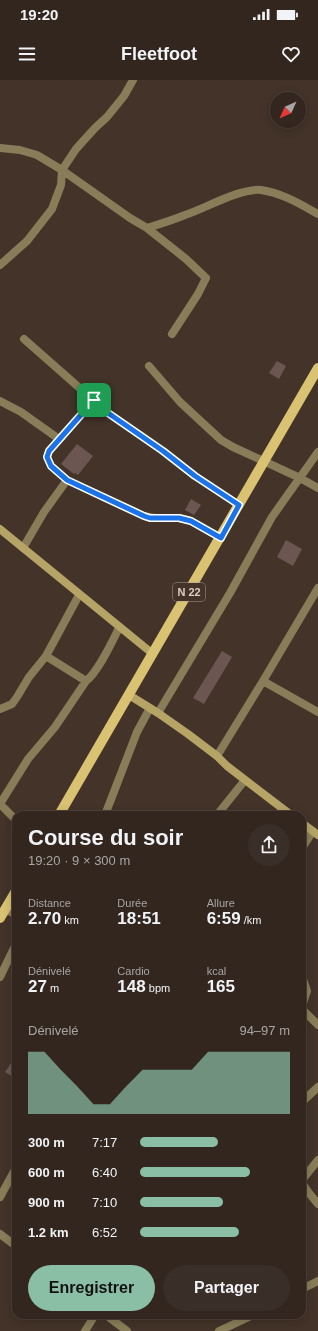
<!DOCTYPE html>
<html lang="fr">
<head>
<meta charset="utf-8">
<style>
	:root { --surface:#32261f; --page:#3a2e28; --text:#f1f3f6; --muted:#a8a5a4; --line:#4d433d; --accent:#8abfa5 }
	body { margin:0; font-family:Helvetica,sans-serif; background:var(--page); color:var(--text); height:100vh; display:flex; flex-direction:column; font-size:15px; white-space:nowrap }
	* { box-sizing:border-box; margin:0 }
	p { font-size:13px; color:var(--muted) }
	.icon { flex:none; width:22px; height:22px; fill:none; stroke:currentColor; stroke-width:2; stroke-linecap:round; stroke-linejoin:round }
	.map { position:relative; flex:1; overflow:hidden }
	.side { position:absolute; left:12px; top:731px; width:294px; height:508px; display:flex; flex-direction:column; background:var(--surface); border-radius:12px; box-shadow:0 2px 10px #0003,0 0 0 1px var(--line) }
	.side>* { flex:none }
	.needle { width:26px; rotate:225deg }
	.buttons { position:absolute; left:270px; top:12px; display:grid; gap:8px }
	.buttons a { display:grid; place-items:center; width:36px; height:36px; border-radius:50%; background:var(--surface); box-shadow:0 2px 10px #0003,0 0 0 1px var(--line); font-size:20px }
	.pin { position:absolute; display:grid; place-items:center; width:34px; height:34px; color:#fff; margin:-17px; border-radius:8px; box-shadow:0 2px 6px #0006 }
	.round { display:grid; place-items:center; flex:none; width:42px; height:42px; border-radius:21px; background:var(--page) }
	.headline { display:flex; align-items:center; justify-content:space-between; height:68px; padding:0 16px }
	h1 { font-size:22px; font-weight:700; line-height:30px }
	.stats { display:grid; grid-template-columns:repeat(3,1fr); gap:6px; height:68px; padding:4px 16px }
	.stats div { display:grid; align-content:center }
	.stats b { font-size:17px; font-weight:700 }
	.stats small { font-size:11px; font-weight:400 }
	.stats p { font-size:11px }
	.chart { height:112px; padding:8px 16px }
	.chart p { display:flex; justify-content:space-between }
	.chart svg { width:100%; height:72px; margin-top:4px; fill:var(--accent); opacity:.7 }
	.button { display:flex; gap:8px; margin-top:auto; padding:8px 16px }
	.button a { flex:1; height:46px; border-radius:24px; background:var(--accent); color:#111; font-size:16px; font-weight:700; line-height:46px; text-align:center }
	.button a+a { background:var(--page); color:var(--text) }
	ul { padding:0 16px; list-style:none; font-size:13px }
	li { display:grid; grid-template-columns:64px 48px 1fr; align-items:center; height:30px }
	li i { height:10px; border-radius:5px; background:var(--accent) }
	.status { display:flex; justify-content:space-between; align-items:center; height:28px; padding:0 20px; background:var(--surface); direction:ltr }
	.status svg { height:11px; fill:currentColor }
	header { display:flex; justify-content:space-between; align-items:center; height:52px; padding:0 16px; background:var(--surface); font-size:18px; font-weight:700 }
	.map>svg:first-child { display:block }
	.building { fill:#6b5652 }
	.lines { fill:none; stroke-linecap:round; stroke-linejoin:round }
	.street { stroke:#887d58; stroke-width:8 }
	.secondary { stroke:#b6a467; stroke-width:8 }
	.primary { stroke:#d9c272; stroke-width:10 }
	.route-casing { stroke:#fff; stroke-width:8 }
	.route { stroke:#1a73e8; stroke-width:5 }
	.labels { text-anchor:middle; dominant-baseline:central; stroke-width:3; stroke-linejoin:round; paint-order:stroke }
	.shield { fill:#433329; stroke:#aca098; stroke-width:1 }
	.shield-label { font-size:11px; font-weight:bold; fill:#d9cfc8 }
</style>
</head>
<body>
<div class="status"><b>19:20</b><svg viewBox="0 0 49 12"><path d="M0 12V9h3v3zM5 12V6h3v6zM10 12V3h3v9zM15 12V0h3v12zM26 1h20v11H26zM47 4h2v5h-2z"/></svg></div>
<header><svg class="icon" aria-label="menu" viewBox="0 0 24 24"><path d="M4 6h16M4 12h16M4 18h16"/></svg>Fleetfoot<svg class="icon" aria-label="heart" viewBox="0 0 24 24"><path d="M12 20l-8-8c-3-5 5-10 8-4 3-6 11-1 8 4z"/></svg></header>
<div class="map">
<svg width="318" height="1251" viewBox="0 0 318 1251">
	<rect width="100%" height="100%" fill="#433329"/>
	<path class="building" d="M277 281 286 286 279 299 269 293Z
		M77 364 93 376 78 395 75 393 74 394 61 384Z
		M191 419 201 425 194 435 185 430Z
		M286 460 302 469 293 486 277 477Z
		M222 571 232 577 204 624 193 618Z
		M16 976V999L5 992Z"/>
	<g class="lines">
		<path class="street" d="M0 68 20 70 37 75 62 90 130 138 147 148C160 144 173 140 185 135 206 128 240 108 261 110 282 113 300 124 318 134
			M147 148 186 179 206 198 198 214 172 254
			M0 185 27 161 52 129 61 105 62 90 76 69 95 48 107 37 124 16 133 0
			M24 259 108 333 163 371 195 396 239 425
			M149 286 180 322 221 360 233 367 300 398 318 408
			M94 320 49 371 47 377 51 386 67 400 144 436 155 438H179L191 441 221 458
			M0 321 21 332 59 359
			M23 468 44 432 67 400
			M46 576 86 601C98 592 112 562 119 548
			M263 601 318 632
			M0 629 12 624 17 617 29 597 46 576 79 515
			M158 633 230 513 272 437 318 372
			M217 676 263 601 318 508
			M0 724 28 679 55 647 86 601
			M0 724 16 740
			M105 735 137 652 150 628
			M217 735 245 700
			M302 768 313 751
			M6 829 16 835
			M302 896 307 911 302 926
			M0 897 16 864
			M302 929 318 945
			M302 1022 318 1007
			M302 1100 318 1080
			M302 1103 309 1113 318 1124
			M0 1117 16 1088
			M0 1154 16 1166
			M302 1209 318 1201
			M106 1235 127 1251
			M85 1251 95 1235
			M219 1251 253 1235"/>
		<path class="secondary" d="M0 449 153 574
			M129 615 158 633 188 654 217 676 227 686 291 735
			M302 743 318 755"/>
		<path class="primary" d="M59 735 318 288
			M0 838 16 811"/>
	</g>
	<g class="lines">
		<g class="route-casing">
			<path id="route" d="M94 320 108 333 163 371 195 396 239 425 221 458 191 441 179 438H150L144 436 67 400 51 386 47 377 49 371Z"/>
		</g>
		<use href="#route" class="route"/>
	</g>
	<g class="labels">
		<rect class="shield" x="173" y="503" width="32" height="18" rx="3"/>
		<g class="shield-label">
			<text x="189" y="512">N 22</text>
		</g>
	</g>
</svg>
<div class="buttons">
<a><svg class="needle" viewBox="-14 -14 28 28"><path d="M0-13l5 13h-10z" fill="#e53935"/><path d="M0 13l5-13h-10z" fill="#a8a5a4"/></svg></a>
</div>
<div class="pin" style="left:94px;top:320px;background:#1e9e55"><svg class="icon" aria-label="arrive" viewBox="0 0 24 24"><path d="M6 21V4h12l-3 4 3 4H6"/></svg></div>
<section class="side">
<div class="headline"><div><h1>Course du soir</h1><p>19:20 · 9 × 300 m</p></div><a class="round"><svg class="icon" aria-label="share" viewBox="0 0 24 24"><path d="M12 15V3M7 8l5-5 5 5M5 13v7h14v-7"/></svg></a></div>
<div class="stats">
<div><p>Distance</p><b>2.70<small> km</small></b></div>
<div><p>Durée</p><b>18:51</b></div>
<div><p>Allure</p><b>6:59<small> /km</small></b></div>
</div>
<div class="stats">
<div><p>Dénivelé</p><b>27<small> m</small></b></div>
<div><p>Cardio</p><b>148<small> bpm</small></b></div>
<div><p>kcal</p><b>165</b></div>
</div>
<div class="chart"><p><span>Dénivelé</span>94–97 m</p>
<svg viewBox="0 0 160 44" preserveAspectRatio="none"><path d="M0 44V6L10 6L20 17L30 27L40 38L50 38L60 27L70 17L80 17L90 17L100 17L110 6L120 6L130 6L140 6L150 6L160 6V44z"/></svg>
</div>
<ul>
<li><b>300 m</b>7:17<i style="width:52%"></i></li>
<li><b>600 m</b>6:40<i style="width:73%"></i></li>
<li><b>900 m</b>7:10<i style="width:55%"></i></li>
<li><b>1.2 km</b>6:52<i style="width:66%"></i></li>
</ul>
<div class="button"><a>Enregistrer</a><a>Partager</a></div>
</section>
</div>
</body>
</html>
